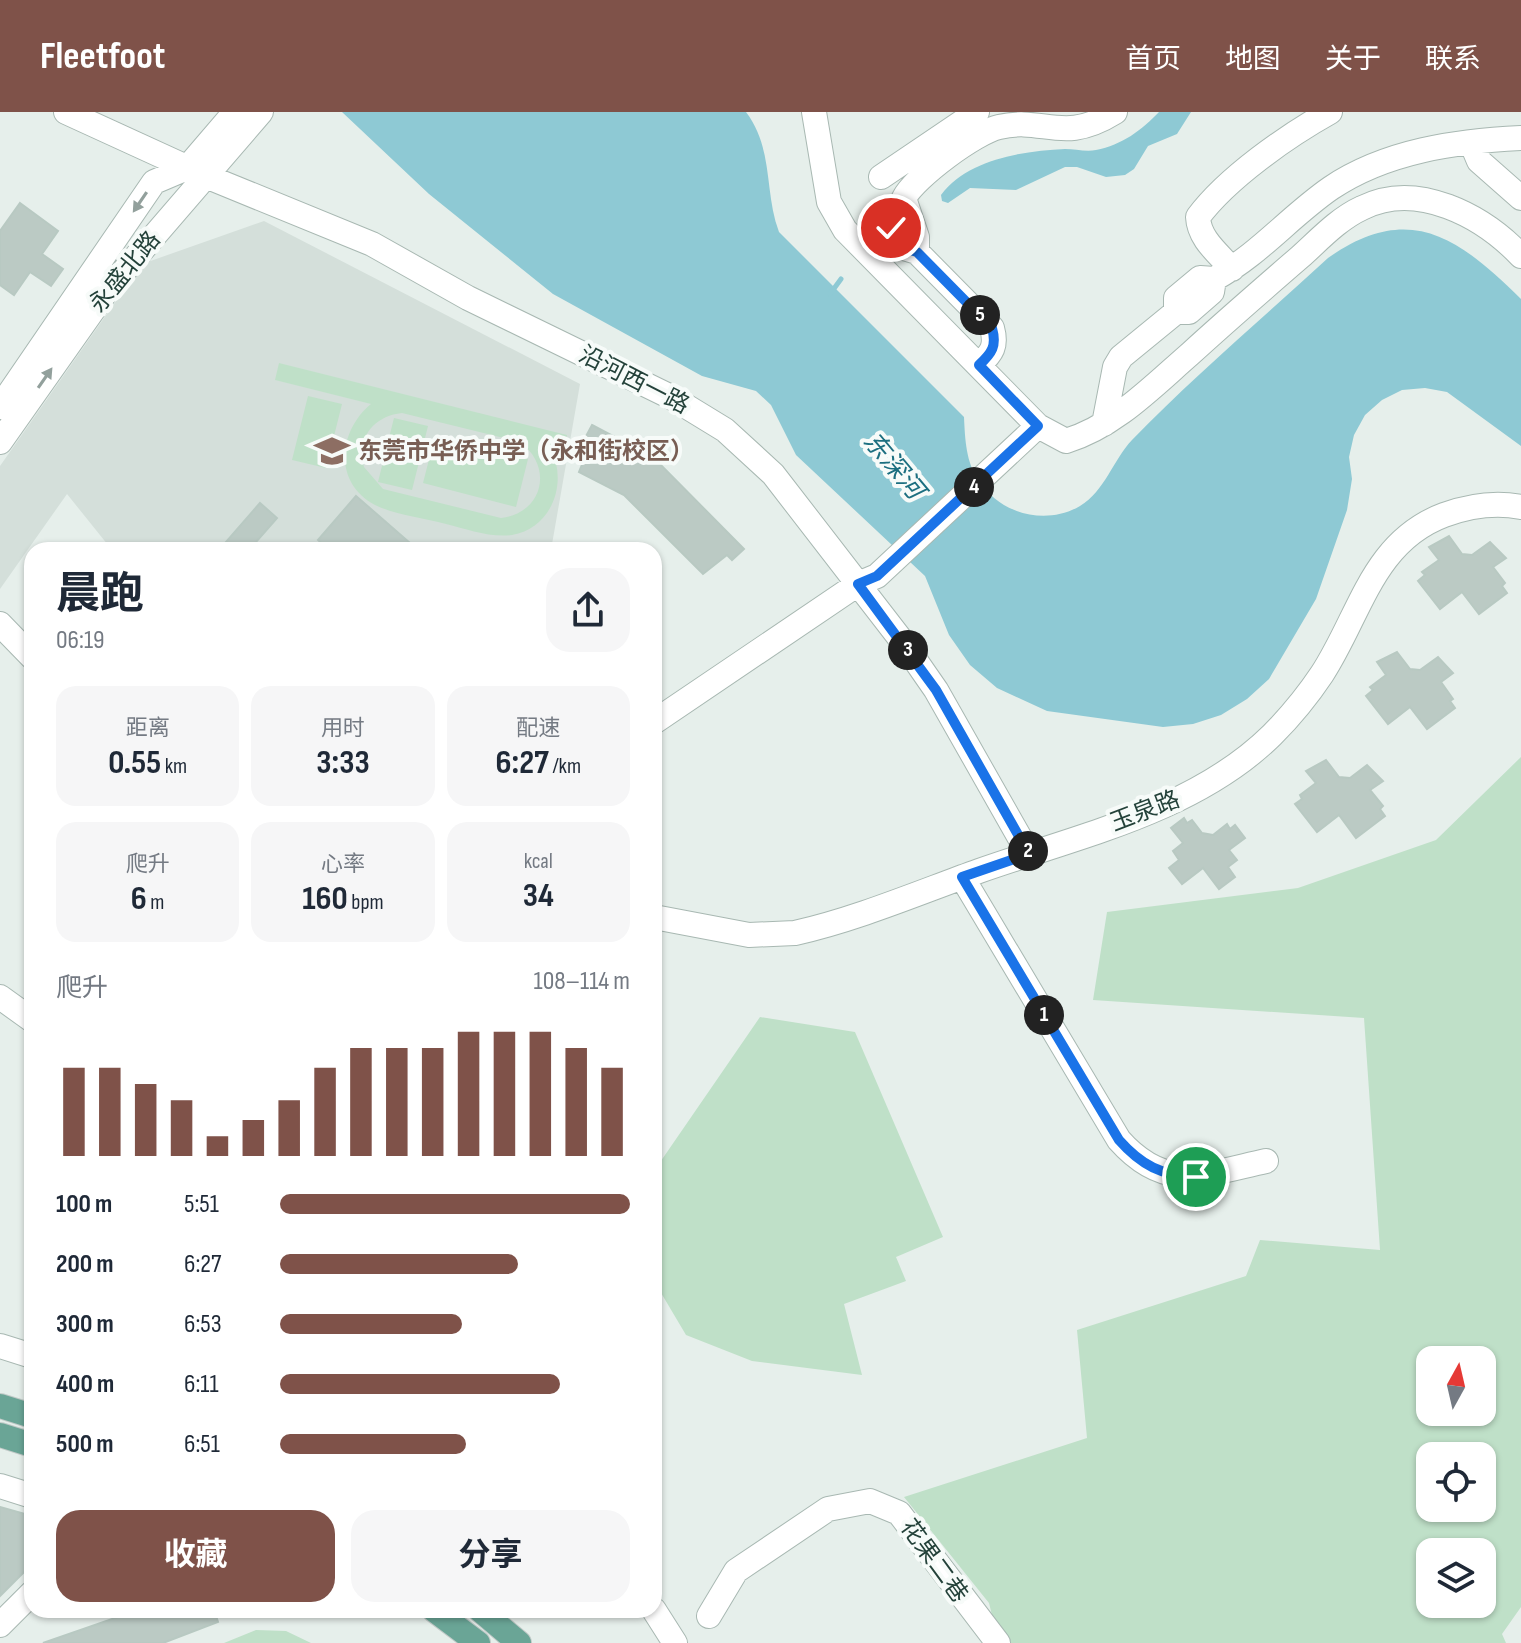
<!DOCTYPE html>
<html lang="zh">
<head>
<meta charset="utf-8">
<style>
	:root { --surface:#fff; --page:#f6f6f7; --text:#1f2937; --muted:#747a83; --accent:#7f5249 }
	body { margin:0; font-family:"Sofia Sans Condensed","Noto Sans SC",sans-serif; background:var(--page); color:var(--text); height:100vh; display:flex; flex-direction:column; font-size:30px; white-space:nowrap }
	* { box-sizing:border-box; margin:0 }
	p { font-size:26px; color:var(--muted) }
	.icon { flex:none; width:44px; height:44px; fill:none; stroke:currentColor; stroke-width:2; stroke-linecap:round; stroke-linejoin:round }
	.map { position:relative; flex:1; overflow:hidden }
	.details { position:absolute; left:24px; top:430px; width:638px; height:1076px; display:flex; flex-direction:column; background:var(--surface); border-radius:24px; box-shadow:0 2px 6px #0004 }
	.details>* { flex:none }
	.needle { width:52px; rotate:8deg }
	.controls { position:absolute; left:1416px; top:1234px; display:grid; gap:16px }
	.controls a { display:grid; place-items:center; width:80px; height:80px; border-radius:16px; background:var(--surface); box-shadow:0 2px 6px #0004; font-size:40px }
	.pin { position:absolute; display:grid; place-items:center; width:68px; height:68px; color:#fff; margin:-34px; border:4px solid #fff; border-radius:50%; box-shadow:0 2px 8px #0007 }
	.km { position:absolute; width:40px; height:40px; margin:-20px; border-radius:50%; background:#222; color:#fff; font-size:22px; line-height:40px; text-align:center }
	.round { display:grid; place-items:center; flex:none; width:84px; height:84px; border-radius:24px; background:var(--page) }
	.headline { display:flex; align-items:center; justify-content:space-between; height:136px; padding:0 32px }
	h1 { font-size:44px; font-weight:700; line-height:60px }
	.metrics { display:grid; grid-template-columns:repeat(3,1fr); gap:12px; height:136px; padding:8px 32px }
	.metrics div { display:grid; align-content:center; border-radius:20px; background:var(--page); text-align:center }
	.metrics b { font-size:34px; font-weight:700 }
	.metrics small { font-size:22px; font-weight:400 }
	.metrics p { font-size:22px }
	.chart { height:224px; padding:16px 32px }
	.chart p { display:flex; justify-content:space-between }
	.chart svg { width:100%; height:144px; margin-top:8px; stroke:var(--accent); stroke-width:6 }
	.cta { display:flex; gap:16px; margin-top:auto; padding:16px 32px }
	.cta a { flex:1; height:92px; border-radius:24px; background:var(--accent); color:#fff; font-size:32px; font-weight:700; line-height:92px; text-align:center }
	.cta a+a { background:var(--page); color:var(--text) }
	ul { padding:0 32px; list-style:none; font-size:26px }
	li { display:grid; grid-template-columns:128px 96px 1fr; align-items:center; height:60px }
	li i { height:20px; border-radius:10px; background:var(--accent) }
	header { display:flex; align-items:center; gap:48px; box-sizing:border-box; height:112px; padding:0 40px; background:var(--accent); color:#fff }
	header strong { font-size:38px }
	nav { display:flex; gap:44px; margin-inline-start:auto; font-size:28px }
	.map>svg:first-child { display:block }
	.built { fill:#d4dfda }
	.green { fill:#bfe0c8; fill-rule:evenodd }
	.water { fill:#8ec9d4 }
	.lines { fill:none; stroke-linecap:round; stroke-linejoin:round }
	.stream { stroke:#8ec9d4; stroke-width:5 }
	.building { fill:#bbcac4; stroke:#b8c9c2; stroke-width:2 }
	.minor-casing { stroke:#a8b8b2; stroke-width:26 }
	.major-casing { stroke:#c2cac8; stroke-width:26 }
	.minor { stroke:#fff; stroke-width:24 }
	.major { stroke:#6aa596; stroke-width:24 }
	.oneway { fill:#92a09c }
	.route-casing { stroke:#fff; stroke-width:16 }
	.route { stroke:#1a73e8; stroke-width:10 }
	.labels { text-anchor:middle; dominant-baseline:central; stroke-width:8; stroke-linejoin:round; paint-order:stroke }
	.street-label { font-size:24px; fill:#24423a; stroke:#f7fbf9 }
	.education-label { font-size:24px; font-weight:bold; fill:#785e54; stroke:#f7fbf9; text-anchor:start }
	.water-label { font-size:26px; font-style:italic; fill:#1c6f80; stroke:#f7fbf9 }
</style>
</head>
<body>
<header>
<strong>Fleetfoot</strong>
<nav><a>首页</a><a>地图</a><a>关于</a><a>联系</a></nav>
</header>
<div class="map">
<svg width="1521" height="1531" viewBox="0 0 1521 1531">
	<rect width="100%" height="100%" fill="#e6efeb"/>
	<path class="built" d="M264 109 580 272 551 438H112L67 382 0 477V354L142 152Z"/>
	<path class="green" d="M279 251 567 323 563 339 551 337C568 371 552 416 512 423 490 426 467 417 446 412 423 406 396 403 375 393 332 370 339 318 371 292L275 268ZM402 301 520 330C554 355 543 401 501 406L383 377 364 355C356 327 373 304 402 301Z
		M308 284 342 292 326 356 292 348Z
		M394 306 428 314 412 378 378 370Z
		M435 324 528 347 516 395 423 371Z
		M1521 645V1495L1502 1522 1506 1531H999L989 1491 904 1385 1087 1326 1077 1218 1246 1164 1260 1128 1380 1138 1364 906 1093 888 1107 800 1298 776 1436 728ZM1430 1248H1482V1300H1430ZM1430 1344H1482V1396H1430ZM1430 1440H1482V1492H1430Z
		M760 905 855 920 943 1125 896 1145 906 1169 844 1192 862 1263 752 1249 686 1223 654 1169V1059Z
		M256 1518 286 1519 311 1531H224Z"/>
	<path class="water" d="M342 0H746C774 37 764 80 779 120L964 305C965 327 966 351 979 369 1000 402 1046 414 1080 394 1105 379 1113 348 1132 328 1194 264 1263 206 1328 146 1410 88 1460 127 1521 187V334L1447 280 1425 276 1402 278 1382 288 1365 303 1354 323 1349 345 1352 367 1347 398 1316 487 1269 567 1247 587 1221 603 1193 612 1163 615 1047 599 997 576 970 553 949 523 925 464 796 343 771 293 756 279 702 264 553 182 429 82Z
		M1159 0H1191L1177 22 1148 34 1134 57 1125 63 1106 65 1077 55H1065L1016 78 970 76 948 91 942 89 941 83C968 47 1023 39 1065 37 1075 37 1086 40 1096 38 1122 33 1142 18 1159 0Z"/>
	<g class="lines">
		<path class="stream" d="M830 182 841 167"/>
	</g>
	<path class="building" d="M20 91 58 119 42 142 63 157 51 174 30 160 14 183 0 173V119Z
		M592 313 653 345 744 437 732 448 727 443 703 462 624 383 579 360 591 331 584 328Z
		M356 384 418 438H329L318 428Z
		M260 391 277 406 249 438H219Z
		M1449 424 1462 442 1472 443 1490 430 1506 446 1493 455 1505 471 1502 474 1507 481 1479 502 1462 480 1440 497 1418 469 1425 463 1422 460 1439 448 1429 435Z
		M1397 540 1410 557 1420 558 1438 545 1453 561 1441 570 1453 587 1450 589 1455 596 1427 617 1410 595 1388 612 1366 584 1373 578 1370 575 1386 563 1377 550Z
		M1326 648 1339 665 1350 666 1367 653 1383 669 1370 678 1383 694 1380 697 1385 704 1356 726 1339 703 1317 720 1295 692 1302 687 1300 683 1316 671 1306 659Z
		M1184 706 1187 711 1192 708 1202 721 1213 723 1227 712 1230 717 1235 713 1245 726 1229 738 1237 748 1228 755 1235 765 1219 777 1203 756 1182 772 1169 756 1179 748 1173 739 1183 731 1171 716Z
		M0 1395 32 1404V1452L0 1484Z
		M138 1498H214L218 1510 163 1531H43Z"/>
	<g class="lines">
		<g class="minor-casing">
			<path id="minor" d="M66 0 208 65 372 132 468 186 671 285 725 318 773 362 902 529 936 578 1029 742
				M814 0 829 90 845 118 1038 314 1066 329C1115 314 1152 275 1190 242 1226 209 1263 177 1300 145 1319 128 1338 107 1362 96 1417 68 1483 104 1521 144
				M1471 30 1479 49 1521 86
				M881 65 977 0
				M904 86C915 65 976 20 999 15 1045 4 1062 33 1115 0
				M917 140V125L904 86 891 116 904 136 917 140 992 216C997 234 992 241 979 253
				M1232 157C1218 141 1199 127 1198 105 1227 66 1287 24 1330 0
				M1214 167C1260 142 1289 105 1331 76 1386 39 1457 29 1521 26
				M0 295 154 70 187 56 235 0
				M1104 312 1115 255 1121 245 1176 200H1189L1212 180 1214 167 1200 166 1176 186V200
				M0 330 105 181 261 0
				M0 512 32 545
				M654 610 858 472 877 464 1038 314
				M962 765 1119 1028C1166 1081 1206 1062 1266 1049
				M654 805 749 823 795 821C857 807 918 781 979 759 1078 724 1195 699 1272 623 1291 604 1308 583 1322 562 1360 504 1372 430 1444 403 1469 394 1495 390 1521 395
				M0 885 32 908
				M0 1234 32 1244
				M0 1374 32 1384
				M654 1498 675 1531
				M709 1504 736 1459 828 1397 870 1389 899 1401 998 1531
				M0 1513 32 1481"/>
		</g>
		<g class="major-casing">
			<path id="major" d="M0 1294 32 1304
				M0 1323 32 1333
				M434 1498 478 1531
				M480 1498 519 1531"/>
		</g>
		<use href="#minor" class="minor"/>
		<use href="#major" class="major"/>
	</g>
	<defs><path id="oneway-solid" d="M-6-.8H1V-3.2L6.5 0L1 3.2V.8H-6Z" transform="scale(2)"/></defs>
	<g class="oneway">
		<use href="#oneway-solid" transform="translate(140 90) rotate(124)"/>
		<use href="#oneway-solid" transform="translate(45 266) rotate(-55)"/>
	</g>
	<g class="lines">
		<g class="route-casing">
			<path id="route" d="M891 116 904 136 917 140 992 216C997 234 992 241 979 253L1038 314 877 464 858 472 936 578 1029 742 962 765 1119 1028C1141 1053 1162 1064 1196 1065"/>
		</g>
		<use href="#route" class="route"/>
	</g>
	<defs>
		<g id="school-bare" transform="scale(2.76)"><path d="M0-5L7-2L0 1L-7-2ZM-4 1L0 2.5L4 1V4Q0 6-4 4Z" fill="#8d6e63" stroke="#f7fbf9" stroke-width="2.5" paint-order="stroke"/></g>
	</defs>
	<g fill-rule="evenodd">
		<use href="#school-bare" x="332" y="339"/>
	</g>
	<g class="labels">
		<g class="street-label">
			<text transform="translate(125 160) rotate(-51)">永盛北路</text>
			<text transform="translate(634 268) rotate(27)">沿河西一路</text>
			<text transform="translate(1145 699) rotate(-21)">玉泉路</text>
			<text transform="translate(934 1449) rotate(54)">花果二巷</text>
		</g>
		<g class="education-label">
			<text x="358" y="339">东莞市华侨中学（永和街校区）</text>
		</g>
		<g class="water-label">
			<text transform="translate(893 354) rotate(50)">东深河</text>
		</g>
	</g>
</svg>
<div class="controls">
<a><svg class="needle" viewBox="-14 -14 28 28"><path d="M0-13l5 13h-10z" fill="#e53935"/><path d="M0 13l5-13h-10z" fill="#747a83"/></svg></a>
<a><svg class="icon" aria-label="locate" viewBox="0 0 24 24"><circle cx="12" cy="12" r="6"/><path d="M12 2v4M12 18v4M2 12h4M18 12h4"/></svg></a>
<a><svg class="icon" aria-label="layers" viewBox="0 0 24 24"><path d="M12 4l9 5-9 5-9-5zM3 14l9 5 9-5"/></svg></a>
</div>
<div class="pin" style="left:1196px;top:1065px;background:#1e9e55"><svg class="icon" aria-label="arrive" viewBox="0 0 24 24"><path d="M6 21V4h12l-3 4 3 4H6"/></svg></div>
<div class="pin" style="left:891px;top:116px;background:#d93025"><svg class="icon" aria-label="check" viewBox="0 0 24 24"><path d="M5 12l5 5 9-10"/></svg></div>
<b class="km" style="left:1044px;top:903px">1</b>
<b class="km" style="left:1028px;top:739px">2</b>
<b class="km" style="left:908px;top:538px">3</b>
<b class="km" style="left:974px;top:375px">4</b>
<b class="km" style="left:980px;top:203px">5</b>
<section class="details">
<div class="headline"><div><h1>晨跑</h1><p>06:19</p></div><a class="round"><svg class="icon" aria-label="share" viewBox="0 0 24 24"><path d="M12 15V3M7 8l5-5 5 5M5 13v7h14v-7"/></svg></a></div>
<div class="metrics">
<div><p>距离</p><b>0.55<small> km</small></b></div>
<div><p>用时</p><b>3:33</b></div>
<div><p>配速</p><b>6:27<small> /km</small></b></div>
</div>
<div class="metrics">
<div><p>爬升</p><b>6<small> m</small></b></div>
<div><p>心率</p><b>160<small> bpm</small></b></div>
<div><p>kcal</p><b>34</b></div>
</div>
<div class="chart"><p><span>爬升</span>108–114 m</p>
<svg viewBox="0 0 160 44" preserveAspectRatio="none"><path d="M5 44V17M15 44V17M25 44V22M35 44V27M45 44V38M55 44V33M65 44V27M75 44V17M85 44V11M95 44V11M105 44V11M115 44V6M125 44V6M135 44V6M145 44V11M155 44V17"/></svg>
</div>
<ul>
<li><b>100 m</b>5:51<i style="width:100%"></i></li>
<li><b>200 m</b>6:27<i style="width:68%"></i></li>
<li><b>300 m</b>6:53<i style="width:52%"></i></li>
<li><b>400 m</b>6:11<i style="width:80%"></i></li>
<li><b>500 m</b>6:51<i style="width:53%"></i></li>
</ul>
<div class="cta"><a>收藏</a><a>分享</a></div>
</section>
</div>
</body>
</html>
